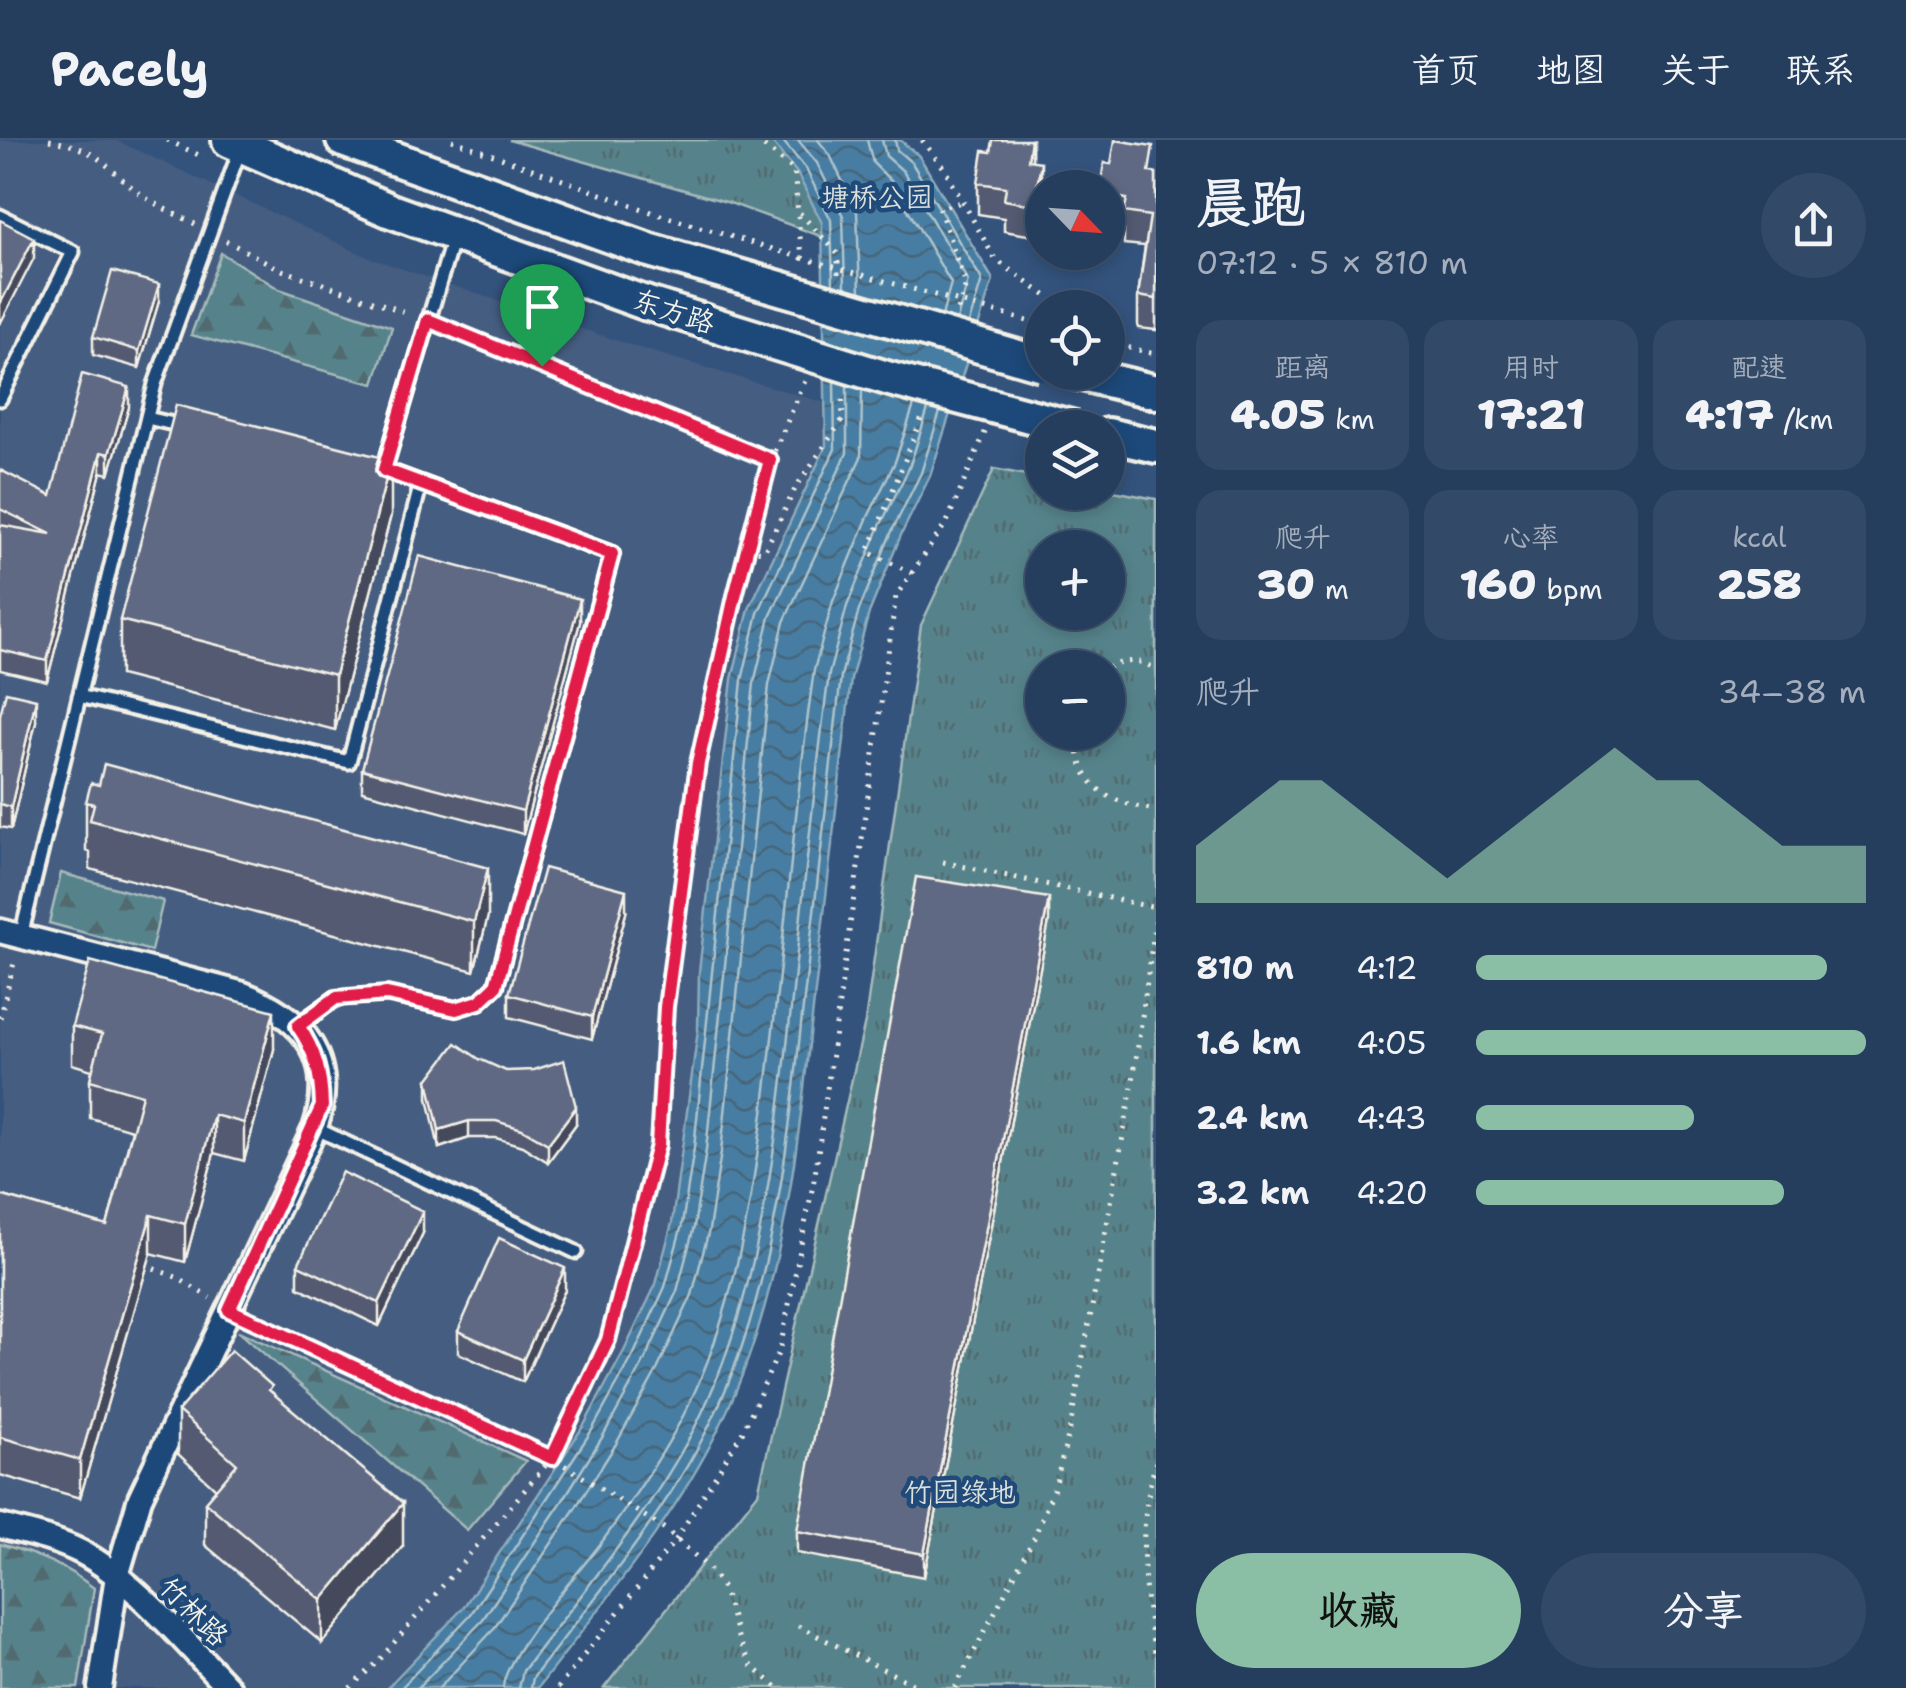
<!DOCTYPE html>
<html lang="zh">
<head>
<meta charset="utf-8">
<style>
	:root { --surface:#263e5e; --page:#324967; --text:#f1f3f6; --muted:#a4aebc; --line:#425773; --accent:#8abfa5 }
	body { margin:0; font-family:"Shantell Sans","LXGW WenKai TC",sans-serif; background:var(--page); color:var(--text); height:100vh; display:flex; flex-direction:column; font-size:38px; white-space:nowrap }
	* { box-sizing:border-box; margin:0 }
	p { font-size:32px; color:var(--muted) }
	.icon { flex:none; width:55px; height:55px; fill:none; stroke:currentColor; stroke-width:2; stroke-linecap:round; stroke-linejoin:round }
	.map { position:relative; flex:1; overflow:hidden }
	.side { display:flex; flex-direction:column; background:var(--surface); width:750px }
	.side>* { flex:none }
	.needle { width:65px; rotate:115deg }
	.tools { position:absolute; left:1025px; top:30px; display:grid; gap:20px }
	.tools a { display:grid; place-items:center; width:100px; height:100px; border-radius:50%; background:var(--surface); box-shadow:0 5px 15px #0003,0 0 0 2px var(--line); font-size:50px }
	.pin { position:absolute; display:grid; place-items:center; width:85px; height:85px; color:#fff; margin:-102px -42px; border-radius:50% 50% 50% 0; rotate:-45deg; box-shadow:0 0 10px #0007 }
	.pin .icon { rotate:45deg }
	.round { display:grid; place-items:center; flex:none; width:105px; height:105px; border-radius:52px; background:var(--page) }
	.overview { display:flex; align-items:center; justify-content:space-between; height:170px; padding:0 40px }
	h1 { font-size:55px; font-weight:800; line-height:75px }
	.figures { display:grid; grid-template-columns:repeat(3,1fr); gap:15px; height:170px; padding:10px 40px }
	.figures div { display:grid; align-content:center; border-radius:25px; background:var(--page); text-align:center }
	.figures b { font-size:42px; font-weight:800 }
	.figures small { font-size:28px; font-weight:400 }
	.figures p { font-size:28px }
	.chart { height:280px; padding:20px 40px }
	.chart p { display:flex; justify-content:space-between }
	.chart svg { width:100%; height:180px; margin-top:10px; fill:var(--accent); opacity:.7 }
	.cta { display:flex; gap:20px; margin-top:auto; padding:20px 40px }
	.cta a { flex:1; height:115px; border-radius:60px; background:var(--accent); color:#111; font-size:40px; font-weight:800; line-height:115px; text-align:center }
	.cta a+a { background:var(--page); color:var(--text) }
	ul { padding:0 40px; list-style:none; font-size:32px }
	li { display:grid; grid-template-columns:160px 120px 1fr; align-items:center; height:75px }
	li i { height:25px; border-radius:12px; background:var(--accent) }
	header { display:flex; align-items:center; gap:60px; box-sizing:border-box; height:140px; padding:0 50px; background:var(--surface); border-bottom:2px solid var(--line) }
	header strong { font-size:48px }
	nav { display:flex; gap:55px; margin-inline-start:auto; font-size:35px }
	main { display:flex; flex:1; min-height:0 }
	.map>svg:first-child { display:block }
	.built { fill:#455d81 }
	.forest { fill:url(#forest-firs); stroke:#a6baba; stroke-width:2.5 }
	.park { fill:url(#park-tufts); stroke:#a6baba; stroke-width:2.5; fill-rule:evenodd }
	.water { fill:url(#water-waves); stroke:#8cabbe; stroke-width:2.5 }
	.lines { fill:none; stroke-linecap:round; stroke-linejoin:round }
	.shore { stroke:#aec3cc; stroke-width:2.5 }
	.service-casing { stroke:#f4f1e8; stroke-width:19 }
	.minor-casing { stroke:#f4f1e8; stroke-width:30 }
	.secondary-casing { stroke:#f4f1e8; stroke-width:40 }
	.path { stroke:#f4f1e8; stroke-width:5; stroke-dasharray:2.5 8; stroke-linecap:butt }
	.service { stroke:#1f4a7a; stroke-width:11 }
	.minor { stroke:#1f4a7a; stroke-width:22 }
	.secondary { stroke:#1f4a7a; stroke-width:32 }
	.secondary-bridge-casing { stroke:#f4f1e8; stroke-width:40; stroke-linecap:butt }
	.path-bridge { stroke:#f4f1e8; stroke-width:5; stroke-dasharray:2.5 8; stroke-linecap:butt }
	.secondary-bridge { stroke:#1f4a7a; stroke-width:32 }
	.wall { fill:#535a71; stroke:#f4f1e8; stroke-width:2.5 }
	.shaded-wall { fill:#444a5c; stroke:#f4f1e8; stroke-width:2.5 }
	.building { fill:#616983; stroke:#f4f1e8; stroke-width:2.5 }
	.route-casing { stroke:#fff; stroke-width:20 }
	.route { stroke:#e11d48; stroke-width:12 }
	.labels { text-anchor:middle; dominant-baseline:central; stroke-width:9; stroke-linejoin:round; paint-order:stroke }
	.park-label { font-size:28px; fill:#dce0da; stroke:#1f4a7a }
	.street-label { font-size:28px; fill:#f4f1e8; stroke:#1f4a7a }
</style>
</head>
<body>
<header>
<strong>Pacely</strong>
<nav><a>首页</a><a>地图</a><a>关于</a><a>联系</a></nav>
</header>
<main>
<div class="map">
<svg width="1156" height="1548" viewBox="0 0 1156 1548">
	<defs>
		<pattern id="forest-firs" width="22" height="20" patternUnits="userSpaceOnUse" patternTransform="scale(2.5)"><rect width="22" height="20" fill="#57838b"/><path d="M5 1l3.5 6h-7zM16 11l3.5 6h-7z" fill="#516b6f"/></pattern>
		<pattern id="park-tufts" width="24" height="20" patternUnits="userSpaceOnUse" patternTransform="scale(2.5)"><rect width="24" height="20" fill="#57838b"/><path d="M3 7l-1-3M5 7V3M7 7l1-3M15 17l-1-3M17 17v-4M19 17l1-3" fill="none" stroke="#516b6f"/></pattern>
		<pattern id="water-waves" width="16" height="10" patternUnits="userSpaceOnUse" patternTransform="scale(2.5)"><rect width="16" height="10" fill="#467da2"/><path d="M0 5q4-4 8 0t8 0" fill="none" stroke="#476579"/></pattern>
	</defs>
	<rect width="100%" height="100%" fill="#33537d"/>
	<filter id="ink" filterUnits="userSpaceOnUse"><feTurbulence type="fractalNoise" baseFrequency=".01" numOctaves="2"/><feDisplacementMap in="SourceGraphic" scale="20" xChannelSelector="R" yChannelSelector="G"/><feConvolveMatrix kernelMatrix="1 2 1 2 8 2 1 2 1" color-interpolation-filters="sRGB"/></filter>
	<g filter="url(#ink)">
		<path class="built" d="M0 0H115L370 118 636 207 825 263 826 306 749 469 699 832 698 890 684 1007 672 1083 656 1144 624 1211 584 1285 544 1347 463 1468 387 1548H0Z"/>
		<path class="forest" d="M221 113 279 149 392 187 374 244 191 195Z
			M61 733 163 761 151 811 49 783Z
			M238 1191 526 1321 467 1390Z
			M0 1404C36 1414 64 1425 94 1448L78 1548H0Z"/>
		<path class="park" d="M509 0H900L919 16 993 140 987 157 730 63Z
			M994 329 1042 338V352L1108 350 1156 359V1548H604L758 1353 865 882 921 485ZM1042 408H1108V472H1042ZM1042 528H1108V592H1042Z"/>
		<path class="water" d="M770 0H900L919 16 993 140 930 336 901 395 869 473 851 539C838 649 826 759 813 869 797 1010 783 1159 719 1288 673 1382 601 1465 538 1548H387L463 1468 584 1285 624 1211 656 1144 672 1083 698 890 699 832 732 539 749 469 826 306 822 83 797 33Z"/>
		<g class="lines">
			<path class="shore" d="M782 0 806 29 831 80 833 144
				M798 0 817 23 843 76 845 147
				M818 0 830 15 857 72 860 152
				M867 0 873 23 891 41 951 143 942 176
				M882 0 886 16 903 31 968 141 957 180
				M895 0 897 10 912 23 982 140 969 183
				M401 1548 471 1474 592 1290 633 1216 665 1147 682 1085 694 1008 742 540 758 473 835 309 834 241
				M418 1548 481 1482 563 1360 603 1296 644 1222 677 1151 694 1087 706 1010 754 543 770 477 847 313V245
				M439 1548 493 1490 576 1367 616 1304 657 1230 692 1155 709 1090 721 1012 769 545 784 482 861 317 862 250
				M503 1548C504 1514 581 1431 604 1399 633 1359 663 1316 685 1272 740 1165 758 1024 771 906 786 781 796 655 814 530L833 461 867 379 895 322 914 265
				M519 1548 523 1531C583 1451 656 1367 700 1277 758 1156 774 1019 789 887 802 769 813 651 829 534L847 466 880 386 909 328 928 269
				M531 1548 533 1538C594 1458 666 1374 711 1282 772 1157 787 1013 802 876 815 763 827 650 841 536L859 470 892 391 921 333 940 272"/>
			<g class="service-casing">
				<path id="service" d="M0 76 73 112 0 259
					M147 278 182 286
					M79 556 349 622 421 343
					M21 796 155 244 241 7
					M297 885 336 858 387 855 456 869 479 862 496 846 612 414 384 329 453 98
					M315 988 576 1112"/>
			</g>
			<g class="minor-casing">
				<path id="minor" d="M0 791 243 854C305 878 338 920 315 988L140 1358 117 1436 100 1548
					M0 1386C27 1393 55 1399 81 1412 132 1438 188 1506 229 1548"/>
			</g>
			<g class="secondary-casing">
				<path id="secondary" d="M229 0 391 71 645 163
					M343 0 649 110
					M1074 232 1156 252
					M1108 295 1156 306"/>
			</g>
			<path class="path" d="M49 0C100 10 101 23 138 52 154 65 176 74 195 84
				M167 0 205 18
				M452 0 654 73 802 118 794 30 756 0
				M922 0 944 28 995 119 1063 168
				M800 73 838 114V137
				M226 101 282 130 411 174
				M958 170 966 145 939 68 962 62
				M445 187 771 319
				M1108 203 1156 214
				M747 410 764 412 796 347 843 279 842 253
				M912 433 868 412 923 275
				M1108 528C1124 520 1141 518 1156 530
				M1076 592C1078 648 1107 662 1156 670
				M943 722 1156 768
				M0 878 15 819
				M144 1125 176 1137 210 1158
				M250 1180 556 1320 665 1389 709 1428 723 1448 739 1500 752 1526 778 1548
				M1156 1322C1136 1389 1143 1450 1156 1518
				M798 1486 920 1548
				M350 1548 380 1519 552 1318 608 1200 658 1005 666 867 698 623 735 456 771 319 805 241
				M558 1548 677 1398 743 1291 780 1209 815 1035 896 456 947 382 985 292
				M955 1548 1034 1398 1055 1346 1070 1288 1133 941 1156 777"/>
			<use href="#service" class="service"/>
			<use href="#minor" class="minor"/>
			<use href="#secondary" class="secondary"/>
			<g class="secondary-bridge-casing">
				<path id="secondary-bridge" d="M649 110 1042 224
					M645 163 890 239 1075 288"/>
			</g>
			<path class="path-bridge" d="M802 118 1042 185"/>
			<use href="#secondary-bridge" class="secondary-bridge"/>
		</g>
		<path class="wall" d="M1032 0V21L1041 53 1034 96 1004 91V78L978 74V43L991 12Z
			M1153 32 1156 33V190L1138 188V156L1145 106 1124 104V90L1108 88V48Z
			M159 161 139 228 93 215V197Z
			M129 267 109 334 101 332 47 541 0 530V330L51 356Z
			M391 375 335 590 120 535V480Z
			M580 482 523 694 362 651V629Z
			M0 575 36 581 11 689 0 687Z
			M86 662 488 776 474 831 90 729V712L86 711Z
			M626 773 592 899 509 877V854Z
			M1049 781 924 1437 797 1413V1391Z
			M72 886 274 909 244 1021 214 1013 185 1122 151 1113 80 1358 0 1335V1055L107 1086 132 990 90 978V940L92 930 72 924Z
			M428 940 576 984 548 1022 522 1006 496 998H469L439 1008 428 958Z
			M423 1093 379 1186 298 1147V1125Z
			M565 1150 523 1242 458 1213V1191Z
			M272 1252 403 1406 322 1503 205 1405V1362L216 1349 178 1314V1271Z"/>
		<path class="shaded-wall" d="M1031 0H1032V26L1028 20Z
			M1041 22V53L1034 96V65Z
			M34 98V118L0 184V164Z
			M159 144V161L139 228V211Z
			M129 247V267L109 334V314Z
			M101 312V332L47 541V521Z
			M391 320V375L335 590V535Z
			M580 459V482L523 694V671Z
			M36 559V581L11 689V667Z
			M488 728V776L474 831V782Z
			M626 750V773L592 899V877Z
			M1049 758V781L924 1437V1414Z
			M274 871V909L244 1021V983Z
			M576 967V984L548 1022V1004Z
			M214 975V1013L185 1122V1084Z
			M469 981V998L439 1008V990Z
			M423 1071V1093L379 1186V1163Z
			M151 1075V1113L80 1358V1320Z
			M565 1128V1150L523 1242V1220Z
			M403 1363V1406L322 1503V1460Z"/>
		<path class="building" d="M993 0H1031L1028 20 1041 22 1034 65 1004 60 1006 47 978 43 983 11 991 12Z
			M1115 0 1153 6 1149 32 1156 33V159L1138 156 1150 76 1124 72 1127 59 1108 56V48H1100L1104 23 1111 24Z
			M0 80 34 98 0 164Z
			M112 131 159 144 139 211 93 197Z
			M82 234 129 247 109 314 101 312 47 521 0 510V385L51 394 0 369V330L51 356Z
			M176 265 391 320 335 535 120 480Z
			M419 416 580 459 523 671 362 629Z
			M6 552 36 559 11 667 0 664V575Z
			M104 624 488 728 474 782 90 680 94 664 86 662 91 643 99 645Z
			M544 728 626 750 592 877 509 854Z
			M916 737 1049 758 924 1414 797 1391Z
			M90 821 274 871 244 983 214 975 185 1084 151 1075 80 1320 0 1297V1055L107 1086 142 955 90 940 102 894 72 886Z
			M456 903 479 919 506 931 534 930 564 920 576 967 548 1004 522 989 496 981H469L439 990 428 940Z
			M342 1032 423 1071 379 1163 298 1125Z
			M499 1098 565 1128 523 1220 458 1191Z
			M231 1210 272 1246 269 1250 403 1363 322 1460 205 1362 237 1324 178 1271Z"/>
	</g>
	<g class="lines" filter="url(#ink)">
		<g class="route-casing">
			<path id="route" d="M428 180 770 320 735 456 698 623 666 867 658 1005 608 1200 552 1318 229 1170 322 966C321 934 316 912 298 886L336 858 387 854 456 869 479 862 496 846 612 414 384 330Z"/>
		</g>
		<use href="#route" class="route"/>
	</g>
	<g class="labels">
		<g class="park-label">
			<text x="877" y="57">塘桥公园</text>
			<text x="960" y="1352">竹园绿地</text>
		</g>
		<g class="street-label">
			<text transform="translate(674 171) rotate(18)">东方路</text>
			<text transform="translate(194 1471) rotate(45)">竹林路</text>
		</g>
	</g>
</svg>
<div class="tools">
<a><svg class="needle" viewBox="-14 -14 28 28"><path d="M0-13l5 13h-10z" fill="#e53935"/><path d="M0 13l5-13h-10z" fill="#a4aebc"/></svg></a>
<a><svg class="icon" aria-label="locate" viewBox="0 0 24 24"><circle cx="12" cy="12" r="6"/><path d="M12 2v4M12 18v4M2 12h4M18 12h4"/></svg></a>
<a><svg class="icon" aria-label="layers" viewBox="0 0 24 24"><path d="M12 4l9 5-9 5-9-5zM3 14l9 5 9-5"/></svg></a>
<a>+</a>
<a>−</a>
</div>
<div class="pin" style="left:542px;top:226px;background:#1e9e55"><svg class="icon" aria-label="arrive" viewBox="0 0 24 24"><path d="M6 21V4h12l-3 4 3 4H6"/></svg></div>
</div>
<section class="side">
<div class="overview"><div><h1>晨跑</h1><p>07:12 · 5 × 810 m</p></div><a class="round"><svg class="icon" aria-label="share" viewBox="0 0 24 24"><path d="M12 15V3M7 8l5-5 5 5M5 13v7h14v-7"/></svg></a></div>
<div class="figures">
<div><p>距离</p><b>4.05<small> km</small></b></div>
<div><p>用时</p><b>17:21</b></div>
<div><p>配速</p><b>4:17<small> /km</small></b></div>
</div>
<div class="figures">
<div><p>爬升</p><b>30<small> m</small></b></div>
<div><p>心率</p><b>160<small> bpm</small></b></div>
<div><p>kcal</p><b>258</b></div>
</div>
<div class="chart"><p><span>爬升</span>34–38 m</p>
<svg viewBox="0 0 160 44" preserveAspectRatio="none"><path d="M0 44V30L10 22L20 14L30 14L40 22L50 30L60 38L70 30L80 22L90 14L100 6L110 14L120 14L130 22L140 30L150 30L160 30V44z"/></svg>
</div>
<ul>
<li><b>810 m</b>4:12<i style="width:90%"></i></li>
<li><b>1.6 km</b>4:05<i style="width:100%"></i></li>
<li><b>2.4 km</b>4:43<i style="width:56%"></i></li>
<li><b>3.2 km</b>4:20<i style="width:79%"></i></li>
</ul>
<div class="cta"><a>收藏</a><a>分享</a></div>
</section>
</main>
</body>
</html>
